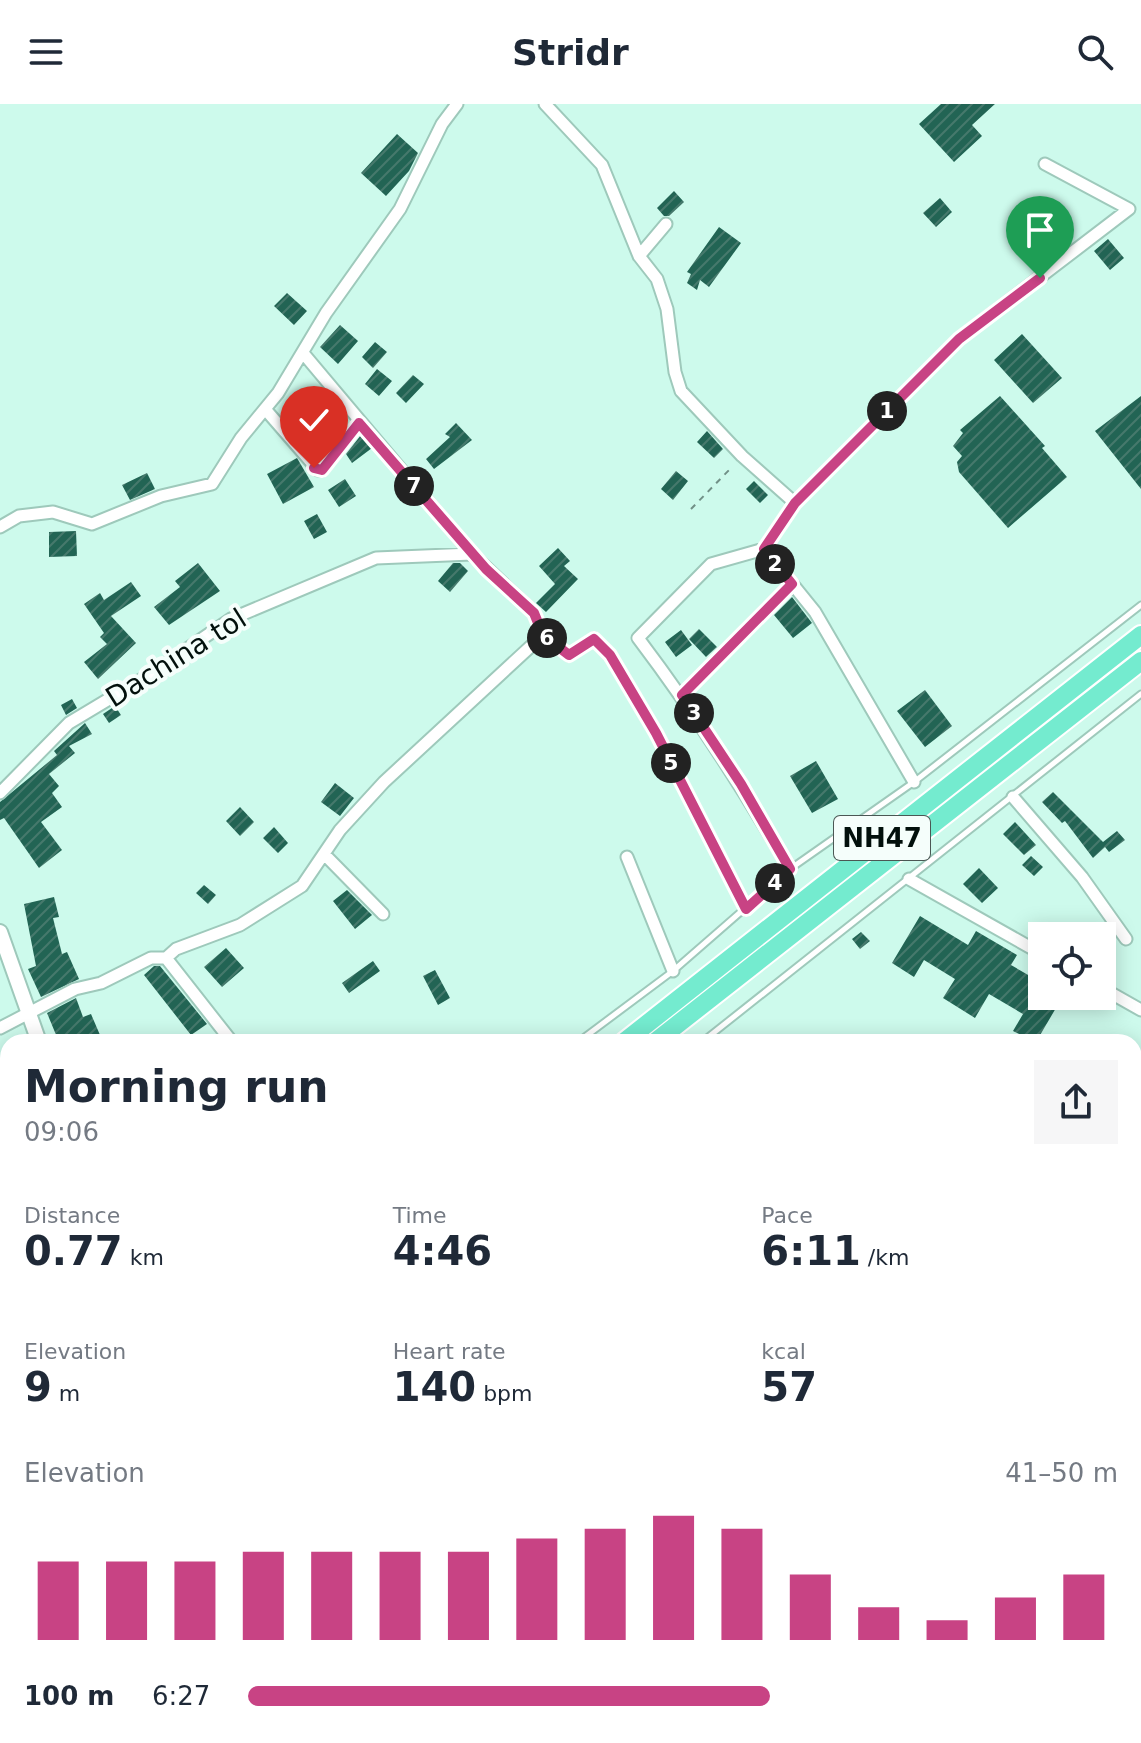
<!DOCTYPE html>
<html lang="en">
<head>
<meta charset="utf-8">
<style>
	:root { --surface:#fff; --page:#f6f6f7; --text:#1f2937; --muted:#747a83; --accent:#c84384 }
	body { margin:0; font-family:"DejaVu Sans",sans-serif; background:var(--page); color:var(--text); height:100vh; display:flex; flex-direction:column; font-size:30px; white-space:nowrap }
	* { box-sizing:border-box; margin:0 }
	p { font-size:26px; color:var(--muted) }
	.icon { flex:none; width:44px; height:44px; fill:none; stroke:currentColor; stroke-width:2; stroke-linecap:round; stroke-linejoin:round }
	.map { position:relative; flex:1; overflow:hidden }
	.details { position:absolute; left:0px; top:930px; width:1142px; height:710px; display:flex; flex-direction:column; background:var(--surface); border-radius:24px 24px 0 0; box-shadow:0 4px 20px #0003 }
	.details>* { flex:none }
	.buttons { position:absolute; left:1028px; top:818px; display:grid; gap:16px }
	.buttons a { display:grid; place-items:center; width:88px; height:88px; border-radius:0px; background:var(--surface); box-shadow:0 4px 20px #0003; font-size:40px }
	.pin { position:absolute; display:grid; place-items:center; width:68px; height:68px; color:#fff; margin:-82px -34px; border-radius:50% 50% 50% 0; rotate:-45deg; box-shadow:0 0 8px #0007 }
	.pin .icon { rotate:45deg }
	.km { position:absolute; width:40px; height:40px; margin:-20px; border-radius:50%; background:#222; color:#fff; font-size:22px; line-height:40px; text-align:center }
	.round { display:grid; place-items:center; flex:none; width:84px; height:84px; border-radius:0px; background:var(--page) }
	.headline { display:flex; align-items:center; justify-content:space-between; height:136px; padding:0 24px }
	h1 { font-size:44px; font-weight:600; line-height:60px }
	.figures { display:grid; grid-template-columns:repeat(3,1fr); gap:12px; height:136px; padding:8px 24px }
	.figures div { display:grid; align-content:center }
	.figures b { font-size:40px; font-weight:600 }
	.figures small { font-size:22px; font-weight:400 }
	.figures p { font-size:22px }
	.chart { height:224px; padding:16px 24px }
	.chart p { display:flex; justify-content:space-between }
	.chart svg { width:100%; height:144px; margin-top:8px; stroke:var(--accent); stroke-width:6 }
	ul { padding:0 24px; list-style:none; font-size:26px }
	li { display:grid; grid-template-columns:128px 96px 1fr; align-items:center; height:60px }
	li i { height:20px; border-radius:10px; background:var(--accent) }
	header { display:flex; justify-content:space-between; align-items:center; height:104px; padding:0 24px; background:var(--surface); font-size:36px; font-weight:600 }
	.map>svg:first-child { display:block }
	.building { fill:url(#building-hatch) }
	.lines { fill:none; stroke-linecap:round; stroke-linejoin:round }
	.service-casing { stroke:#9ec9bb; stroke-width:9 }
	.minor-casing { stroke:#9ec9bb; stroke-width:15 }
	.tertiary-casing { stroke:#9ec9bb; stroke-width:18 }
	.trunk-casing { stroke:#fff; stroke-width:22 }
	.path { stroke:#719087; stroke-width:2; stroke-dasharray:6 6; stroke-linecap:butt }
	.service { stroke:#fff; stroke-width:5 }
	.minor { stroke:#fff; stroke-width:11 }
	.tertiary { stroke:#fff; stroke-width:14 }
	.trunk { stroke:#74ebcf; stroke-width:18 }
	.route-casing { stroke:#fff; stroke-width:16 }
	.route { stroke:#c84384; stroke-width:10 }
	.labels { text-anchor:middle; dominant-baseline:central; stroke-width:8; stroke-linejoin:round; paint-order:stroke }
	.shield { fill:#f5fefb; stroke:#4b5754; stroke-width:2 }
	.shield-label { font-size:26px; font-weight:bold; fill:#02100c }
	.street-label { font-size:28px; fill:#02100c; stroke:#f5fefb }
</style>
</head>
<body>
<header><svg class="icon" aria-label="menu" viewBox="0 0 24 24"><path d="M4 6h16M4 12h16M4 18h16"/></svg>Stridr<svg class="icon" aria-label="search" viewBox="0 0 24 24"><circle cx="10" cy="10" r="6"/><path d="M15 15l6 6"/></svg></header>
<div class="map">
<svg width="1141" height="1639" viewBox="0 0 1141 1639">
	<defs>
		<pattern id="building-hatch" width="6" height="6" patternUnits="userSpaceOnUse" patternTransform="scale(2)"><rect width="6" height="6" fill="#226454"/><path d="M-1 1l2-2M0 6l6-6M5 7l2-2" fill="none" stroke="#46796c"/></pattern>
	</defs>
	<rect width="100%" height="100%" fill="#cdfaec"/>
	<path class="building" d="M941 0H995L972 21 982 32 954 58 919 20Z
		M397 30 418 49 409 67 386 92 361 69Z
		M674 87 684 98 669 112H664L657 104Z
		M940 94 952 108 936 123 923 109Z
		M1042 111 1068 138 1057 149 1030 123Z
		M719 123 741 139 709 183 700 176 697 186 687 179 691 170 687 168Z
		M1108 135 1124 154 1110 166 1094 147Z
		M287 189 307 207 294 221 274 202Z
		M340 221 358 237 338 260 320 243Z
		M1022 230 1062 274 1033 299 994 256Z
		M375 238 387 248 373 264 362 253Z
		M377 265 392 277 379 292 365 280Z
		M413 271 424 280 406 299 396 289Z
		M1000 292 1045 342 1042 344 1067 373 1008 424 959 368 957 358 962 352 953 342 963 329 960 326Z
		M1141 292V385L1095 327Z
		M456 319 472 336 434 365 426 355 450 333 445 330Z
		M707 327 723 345 714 354 697 338Z
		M361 331 372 344 352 359 346 350Z
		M297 354 314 383 283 400 267 370Z
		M676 367 688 377 673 396 661 385Z
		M147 369 155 385 130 396 122 381Z
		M345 375 356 392 339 403 328 386Z
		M754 377 768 391 760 399 746 385Z
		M317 410 327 428 314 435 304 417Z
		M76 427 77 452 49 453V428Z
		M558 444 570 457 564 462 578 475 546 508 536 499 555 480 539 462Z
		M198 459 220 487 169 521 154 503 180 483 175 477Z
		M453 459H460L468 467 450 488 438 477Z
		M131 478 141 492 111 512 136 539 98 575 84 558 107 540 100 533 104 529 84 500 100 489 104 496Z
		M792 493 812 519 793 534 774 511Z
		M699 525 717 543 706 553 689 535Z
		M681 526 692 541 676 553 665 538Z
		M925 586 952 622 925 643 897 607Z
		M72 595 77 604 66 611 61 601Z
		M115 602 121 611 109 619 103 610Z
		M85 619 92 630 69 642 75 649 49 670 59 682 52 689 62 703 41 718 62 746 39 764 4 714 0 716V698L57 651 54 647Z
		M816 657 838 695 812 709 790 672Z
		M335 679 354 694 340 712 321 698Z
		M1053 688 1103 738 1117 727 1125 736 1109 748 1105 743 1093 754 1065 717 1062 719 1042 698Z
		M240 703 254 718 240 732 226 717Z
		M1015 718 1036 741 1024 751 1003 730Z
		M274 723 288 739 278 749 263 734Z
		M1031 752 1043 763 1034 772 1022 761Z
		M979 764 998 784 982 799 963 780Z
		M204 781 216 791 208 800 196 789Z
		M347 786 372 811 355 825 333 797Z
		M54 793 59 813 53 814 62 850 67 848 79 875 41 893 28 865 36 862 24 800Z
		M920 812 968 841 976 827 1017 851 1011 861 1042 879V892H1063L1036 938 1013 927 1023 910 989 890 975 914 943 894 955 875 924 856 914 873 892 859Z
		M861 828 870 837 860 845 852 835Z
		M226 844 244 864 222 883 204 863Z
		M373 857 380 867 349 889 342 879Z
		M154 862H160L207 920 191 931 144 871Z
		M435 866 450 894 438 901 423 872Z
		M76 894 83 913 91 910 103 938H59L47 909Z"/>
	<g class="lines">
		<g class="service-casing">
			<path id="service" d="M578 938 673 867 790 765 914 678 1141 501
				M702 938 1141 590
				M0 1396 8 1390
				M0 1490 8 1483"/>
		</g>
		<g class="minor-casing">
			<path id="minor" d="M545 0 602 61 639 152 657 175 667 205 675 268 681 287 742 352 795 399
				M639 152 666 120
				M303 249 472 450 534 509 543 531 569 551 594 535 610 551 656 629 746 805
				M265 305 318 366H322L359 319
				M0 423 19 412 53 408 92 420 161 392 212 380 241 334 278 289 326 209 400 105 442 20 457 0
				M764 445 711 460 638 534C694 608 743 684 790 765
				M682 591 792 480
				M914 678 815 508 764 445 795 399 959 235 1129 105 1045 60
				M0 689 69 619 149 571 231 515 376 454 472 450
				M1013 693 1082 773 1126 835
				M325 751 383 810
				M627 753 673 867
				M909 775 1042 850
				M166 854 232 938
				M1102 884 1141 906
				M0 924 75 885 101 879 151 854H166L176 845 240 821 302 782 340 726 384 678 543 531
				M0 1144 8 1152
				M1134 1157 1141 1159
				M1134 1252 1141 1213
				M1134 1371 1141 1367
				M1134 1475 1141 1471
				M1134 1572 1141 1581
				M589 1632 593 1639
				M1093 1632 1099 1639
				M312 1639 327 1632
				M529 1639 543 1632
				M656 1639 669 1632"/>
		</g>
		<g class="tertiary-casing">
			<path id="tertiary" d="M0 828 39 938
				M273 1632 277 1639"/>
		</g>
		<g class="trunk-casing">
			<path id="trunk" d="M624 938 1141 531
				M655 938 1141 557
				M0 1430 8 1424
				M0 1456 8 1449"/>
		</g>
		<path class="path" d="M691 405 732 363"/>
		<use href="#service" class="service"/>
		<use href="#minor" class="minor"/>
		<use href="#tertiary" class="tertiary"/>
		<use href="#trunk" class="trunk"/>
	</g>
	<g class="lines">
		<g class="route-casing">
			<path id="route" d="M314 364 322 366 359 319 486 465 534 509 543 531 569 551 594 535 610 551 656 629 746 805 790 765 741 680 682 591 792 480 764 445 795 399 959 235 1040 174"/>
		</g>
		<use href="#route" class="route"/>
	</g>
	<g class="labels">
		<rect class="shield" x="834" y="712" width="96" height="44" rx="6"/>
		<g class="shield-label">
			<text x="882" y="734">NH47</text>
		</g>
		<g class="street-label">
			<text transform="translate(176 554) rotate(-32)">Dachina tol</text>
		</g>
	</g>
</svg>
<div class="buttons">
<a><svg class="icon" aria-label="locate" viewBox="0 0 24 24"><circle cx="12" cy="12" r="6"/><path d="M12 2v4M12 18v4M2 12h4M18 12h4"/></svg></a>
</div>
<div class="pin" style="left:1040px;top:174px;background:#1e9e55"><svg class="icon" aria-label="arrive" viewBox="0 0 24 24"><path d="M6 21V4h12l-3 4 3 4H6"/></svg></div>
<div class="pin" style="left:314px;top:364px;background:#d93025"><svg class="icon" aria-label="check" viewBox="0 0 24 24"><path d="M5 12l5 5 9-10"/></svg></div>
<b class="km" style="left:887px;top:307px">1</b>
<b class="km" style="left:775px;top:460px">2</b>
<b class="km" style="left:694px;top:609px">3</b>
<b class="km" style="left:775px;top:779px">4</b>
<b class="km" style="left:671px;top:659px">5</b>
<b class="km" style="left:547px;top:534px">6</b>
<b class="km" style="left:414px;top:382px">7</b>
<section class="details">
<div class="headline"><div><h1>Morning run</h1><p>09:06</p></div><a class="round"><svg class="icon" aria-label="share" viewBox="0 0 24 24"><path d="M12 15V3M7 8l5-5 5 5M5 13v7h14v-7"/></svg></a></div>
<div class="figures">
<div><p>Distance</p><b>0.77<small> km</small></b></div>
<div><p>Time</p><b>4:46</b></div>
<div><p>Pace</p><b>6:11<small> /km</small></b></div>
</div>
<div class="figures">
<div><p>Elevation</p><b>9<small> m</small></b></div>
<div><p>Heart rate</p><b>140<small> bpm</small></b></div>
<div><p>kcal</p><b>57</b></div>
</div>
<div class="chart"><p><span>Elevation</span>41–50 m</p>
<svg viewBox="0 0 160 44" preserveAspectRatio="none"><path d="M5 44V20M15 44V20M25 44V20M35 44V17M45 44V17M55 44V17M65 44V17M75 44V13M85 44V10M95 44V6M105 44V10M115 44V24M125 44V34M135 44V38M145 44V31M155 44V24"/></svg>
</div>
<ul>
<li><b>100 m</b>6:27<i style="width:60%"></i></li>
</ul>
</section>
</div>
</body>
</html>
